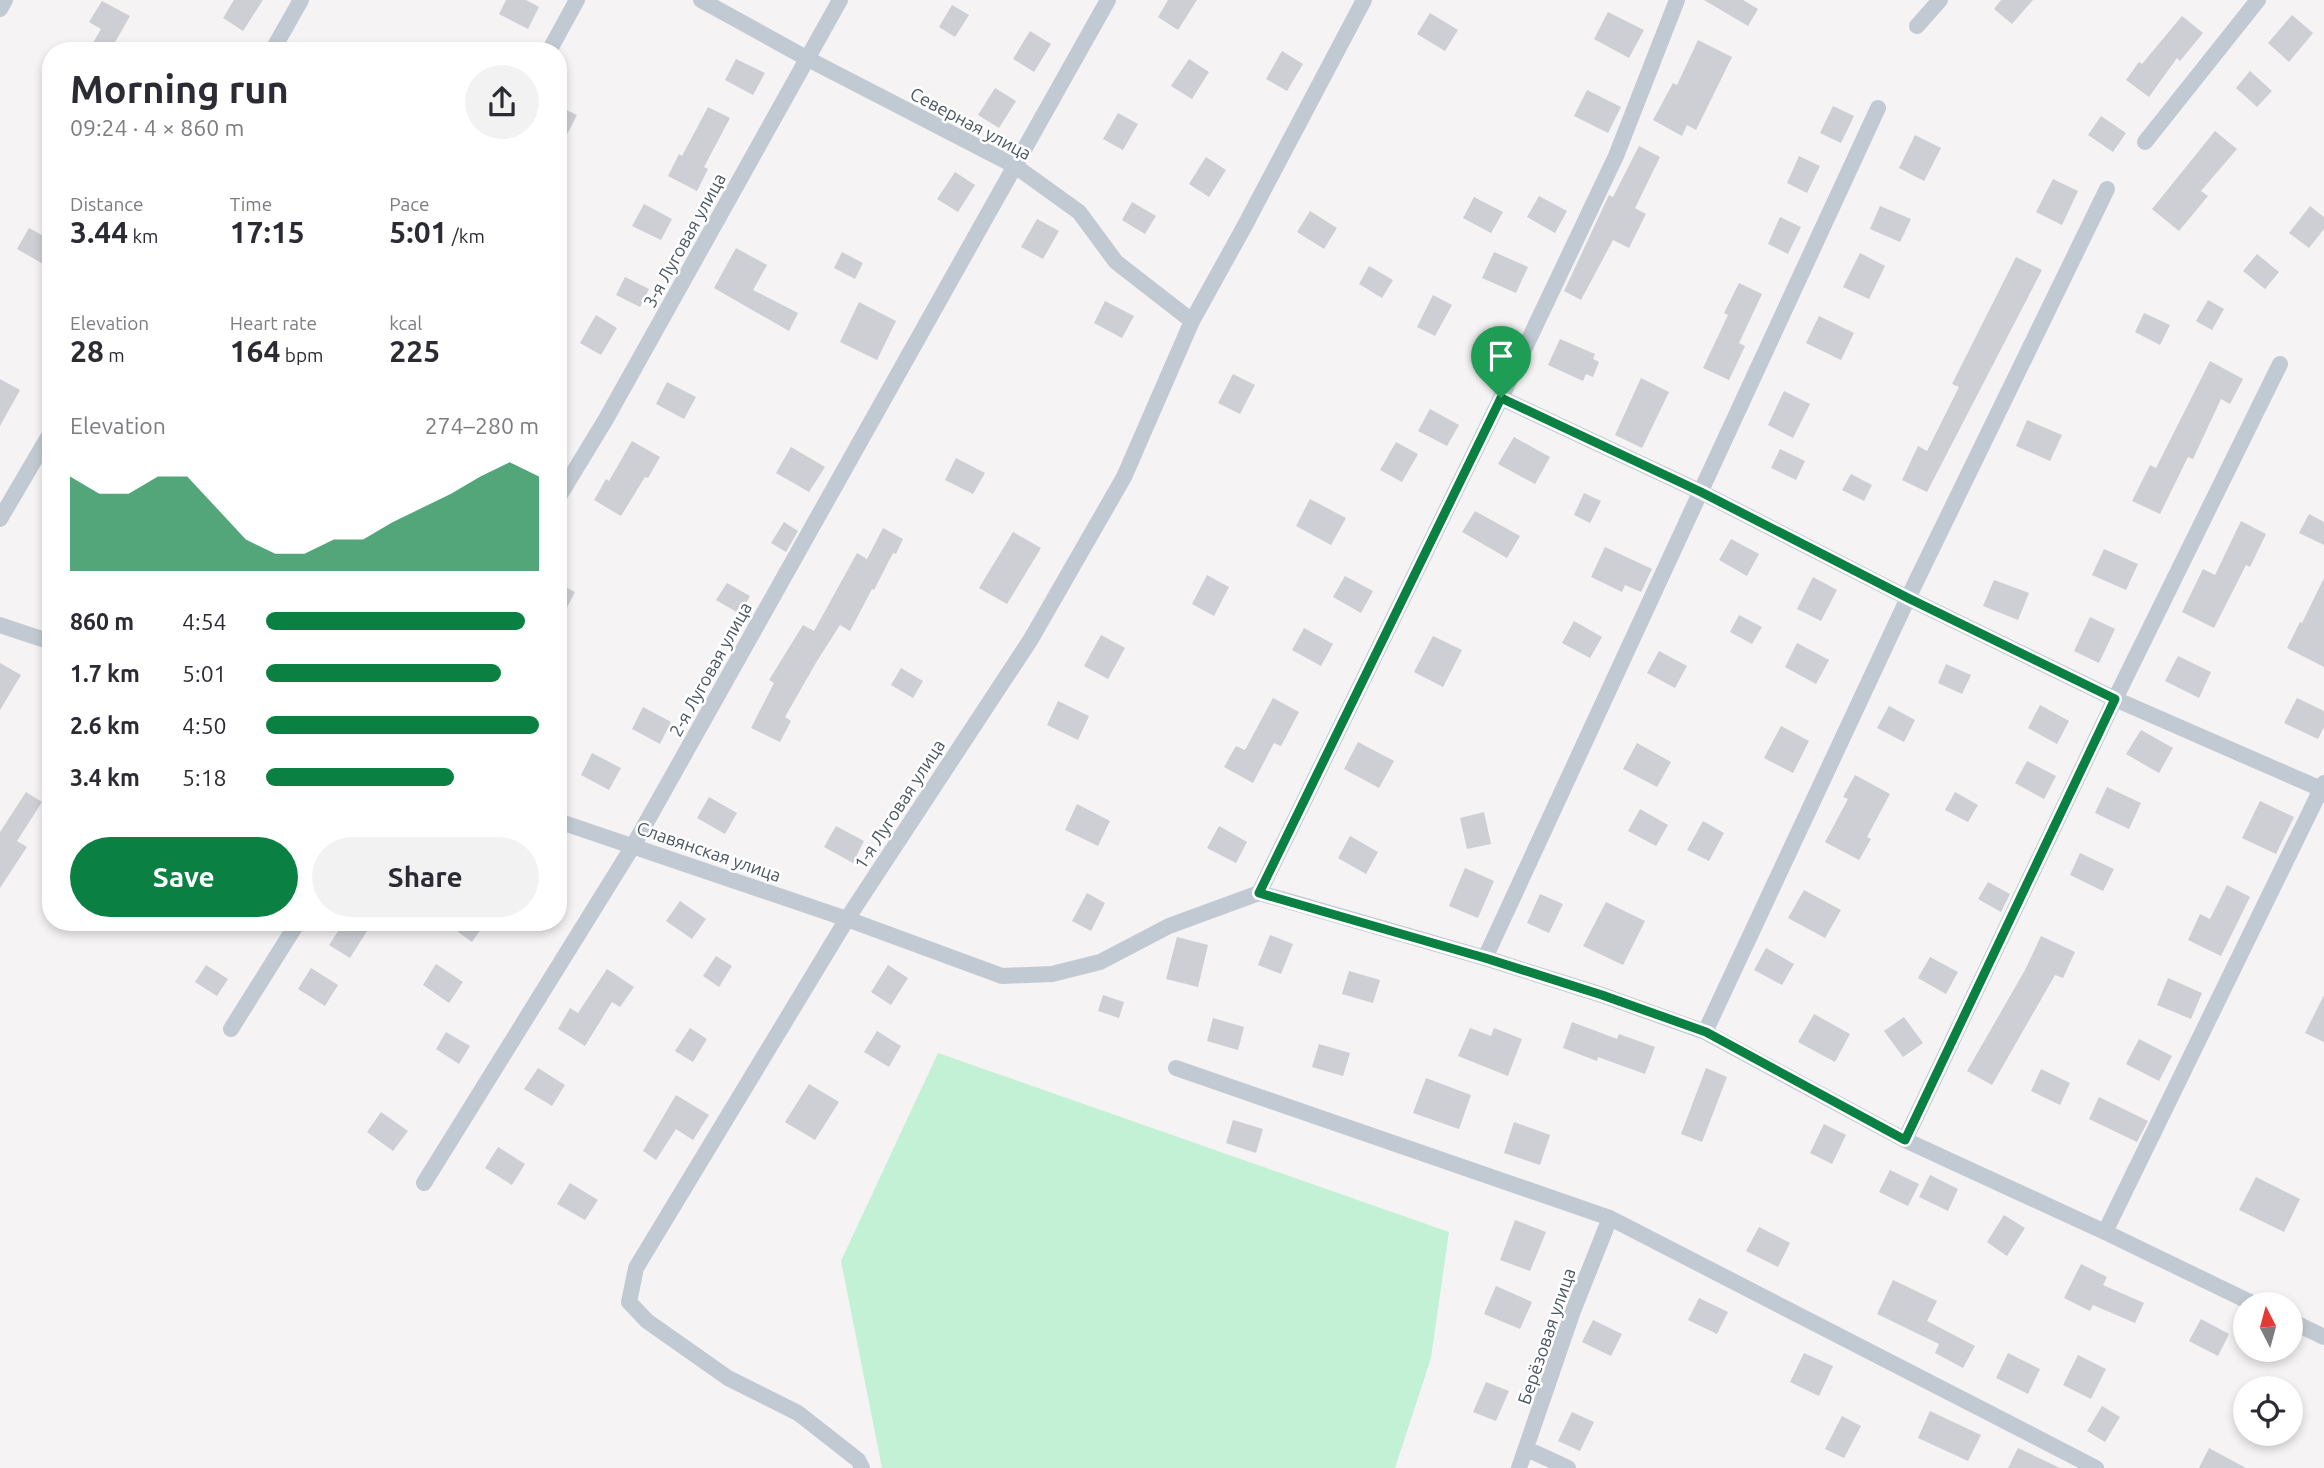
<!DOCTYPE html>
<html lang="en">
<head>
<meta charset="utf-8">
<style>
	:root { --surface:#fff; --page:#f2f2f3; --text:#2b2b33; --muted:#7c7c81; --accent:#0b8043 }
	body { margin:0; font-family:Ubuntu,sans-serif; background:var(--page); color:var(--text); height:100vh; display:flex; flex-direction:column; font-size:26px; white-space:nowrap }
	* { box-sizing:border-box; margin:0 }
	p { font-size:23px; color:var(--muted) }
	.icon { flex:none; width:38px; height:38px; fill:none; stroke:currentColor; stroke-width:2; stroke-linecap:round; stroke-linejoin:round }
	.map { position:relative; flex:1; overflow:hidden }
	.sheet { position:absolute; left:42px; top:42px; width:525px; height:889px; display:flex; flex-direction:column; background:var(--surface); border-radius:28px; box-shadow:0 4px 10px #0003 }
	.sheet>* { flex:none }
	.needle { width:46px; rotate:354deg }
	.fabs { position:absolute; left:2233px; top:1292px; display:grid; gap:14px }
	.fabs a { display:grid; place-items:center; width:70px; height:70px; border-radius:50%; background:var(--surface); box-shadow:0 4px 10px #0003; font-size:35px }
	.pin { position:absolute; display:grid; place-items:center; width:60px; height:60px; color:#fff; margin:-72px -30px; border-radius:50% 50% 50% 0; rotate:-45deg; box-shadow:0 0 7px #0007 }
	.pin .icon { rotate:45deg }
	.round { display:grid; place-items:center; flex:none; width:74px; height:74px; border-radius:37px; background:var(--page) }
	.summary { display:flex; align-items:center; justify-content:space-between; height:119px; padding:0 28px }
	h1 { font-size:38px; font-weight:700; line-height:52px }
	.metrics { display:grid; grid-template-columns:repeat(3,1fr); gap:10px; height:119px; padding:7px 28px }
	.metrics div { display:grid; align-content:center }
	.metrics b { font-size:30px; font-weight:700 }
	.metrics small { font-size:19px; font-weight:400 }
	.metrics p { font-size:19px }
	.chart { height:196px; padding:14px 28px }
	.chart p { display:flex; justify-content:space-between }
	.chart svg { width:100%; height:126px; margin-top:7px; fill:var(--accent); opacity:.7 }
	.primary-button { display:flex; gap:14px; margin-top:auto; padding:14px 28px }
	.primary-button a { flex:1; height:80px; border-radius:42px; background:var(--accent); color:#fff; font-size:28px; font-weight:700; line-height:80px; text-align:center }
	.primary-button a+a { background:var(--page); color:var(--text) }
	ul { padding:0 28px; list-style:none; font-size:23px }
	li { display:grid; grid-template-columns:112px 84px 1fr; align-items:center; height:52px }
	li i { height:18px; border-radius:9px; background:var(--accent) }
	.map>svg:first-child { display:block }
	.green { fill:#c3f1d5 }
	.building { fill:#cdcfd5 }
	.lines { fill:none; stroke-linecap:round; stroke-linejoin:round }
	.street { stroke:#c1cad2; stroke-width:16 }
	.route-casing { stroke:#fff; stroke-width:14 }
	.route { stroke:#0b8043; stroke-width:9 }
	.labels { text-anchor:middle; dominant-baseline:central; stroke-width:5; stroke-linejoin:round; paint-order:stroke }
	.street-label { font-size:18px; fill:#4a5661; stroke:#fff }
</style>
</head>
<body>
<div class="map">
<svg width="2324" height="1468" viewBox="0 0 2324 1468">
	<rect width="100%" height="100%" fill="#f5f3f3"/>
	<path class="green" d="M938 1053 1449 1232 1431 1358 1395 1468H882L841 1261Z"/>
	<path class="building" d="M234 0H263L243 31 223 18Z
		M506 0H526L539 7 528 29 499 14Z
		M1168 0H1197L1178 30 1158 17Z
		M1704 0H1743L1758 9 1748 26Z
		M2001 0H2033L2012 24 1994 9Z
		M102 1 130 16 110 51H88L101 29 89 22Z
		M952 5 969 15 955 37 939 27Z
		M1608 12 1644 30 1629 58 1594 39Z
		M1430 13 1458 30 1445 51 1417 34Z
		M2292 15 2313 33 2289 62 2268 43Z
		M2182 16 2203 33 2180 61 2177 58 2149 97 2126 80 2139 62 2142 64Z
		M1030 31 1051 44 1034 72 1013 59Z
		M1698 40 1732 57 1696 130 1687 125 1682 136 1653 120 1673 83 1677 85Z
		M1282 51 1303 64 1287 91 1266 79Z
		M736 59 765 73 753 95 725 80Z
		M1189 59 1209 72 1192 99 1171 86Z
		M2250 71 2272 91 2257 107 2236 88Z
		M995 88 1016 101 999 128 978 115Z
		M1587 90 1621 107 1608 133 1574 116Z
		M558 106 577 115 558 152Z
		M1833 106 1854 116 1841 143 1820 133Z
		M708 107 730 118 704 167 708 169 697 191 668 176 679 154 682 156Z
		M1118 113 1138 124 1123 150 1103 139Z
		M2101 116 2126 133 2113 152 2088 135Z
		M2215 131 2237 149 2201 191 2208 196 2179 231 2152 209Z
		M1915 135 1941 148 1924 181 1899 168Z
		M1639 146 1660 157 1635 208 1646 214 1629 248 1613 240 1581 300 1564 291 1609 195 1613 197Z
		M1799 156 1820 166 1807 193 1787 183Z
		M1206 157 1226 170 1209 197 1189 184Z
		M955 172 975 185 958 212 937 199Z
		M2053 179 2078 191 2062 225 2036 212Z
		M1539 196 1567 211 1555 233 1527 217Z
		M1474 197 1503 212 1491 233 1463 218Z
		M1132 202 1156 216 1145 234 1122 220Z
		M644 204 672 219 661 240 632 226Z
		M1880 206 1911 219 1900 242 1870 229Z
		M2310 206 2324 217V229L2309 248 2289 233Z
		M1310 211 1337 228 1324 249 1297 232Z
		M1780 217 1801 227 1788 254 1768 244Z
		M1037 219 1059 231 1043 259 1021 247Z
		M29 228 51 240V255L45 265 17 249Z
		M736 248 767 265 753 290 798 313 789 331 714 288Z
		M842 252 863 263 855 279 834 268Z
		M1494 252 1528 267 1516 293 1482 278Z
		M1860 253 1885 266 1869 299 1843 287Z
		M2257 254 2279 272 2265 289 2243 271Z
		M2016 257 2042 270 1927 492 1902 480 1918 446 1927 451 1959 387 1952 384Z
		M1369 266 1393 280 1382 298 1359 284Z
		M625 277 649 289 640 307 616 295Z
		M1739 283 1762 294 1739 343 1745 346 1729 380 1703 368 1728 315 1724 313Z
		M1433 295 1452 305 1435 336 1417 327Z
		M2208 300 2224 309 2212 330 2196 321Z
		M1105 301 1134 316 1122 338 1094 323Z
		M859 302 896 321 877 360 840 342Z
		M2144 313 2170 325 2160 345 2135 332Z
		M596 315 617 328 601 355 580 343Z
		M1819 316 1854 333 1841 360 1806 343Z
		M1560 339 1595 354 1593 359 1599 362 1593 377 1586 374 1583 381 1548 365Z
		M2210 361 2243 379 2230 404 2221 399 2193 459 2188 457 2160 514 2132 501 2150 465 2156 468Z
		M1233 374 1255 385 1240 414 1218 403Z
		M1641 378 1669 392 1642 448 1615 435Z
		M0 379 20 390 0 426Z
		M667 382 696 397 684 419 656 404Z
		M1784 391 1810 404 1793 438 1768 425Z
		M1430 409 1459 425 1447 446 1418 431Z
		M2027 420 2062 435 2050 461 2016 446Z
		M1514 437 1550 457 1535 484 1498 464Z
		M632 441 660 457 648 478 645 477 621 516 594 500 606 479 609 481Z
		M1396 442 1418 454 1402 482 1380 470Z
		M791 447 825 467 809 492 776 473Z
		M1780 449 1805 461 1796 480 1771 468Z
		M956 458 985 473 973 494 945 480Z
		M1851 474 1872 485 1864 501 1842 490Z
		M1584 493 1601 501 1590 523 1574 515Z
		M1310 499 1346 518 1331 545 1296 526Z
		M1475 511 1520 536 1507 558 1462 532Z
		M2309 514 2324 522V545L2299 533Z
		M2241 521 2266 534 2250 567 2246 565 2214 628 2182 612 2203 569 2215 575Z
		M784 522 798 531 786 552 771 543Z
		M883 528 903 539 896 554 893 553 874 590 872 589 850 631 840 625 817 661 785 717 791 721 780 742 751 728 774 683 769 680 803 625 814 631 857 553 867 559Z
		M1013 532 1041 548 1007 604 979 588Z
		M1731 539 1759 554 1747 576 1719 560Z
		M1605 547 1652 569 1641 592 1625 585 1622 592 1591 577Z
		M2104 549 2138 564 2126 590 2092 575Z
		M1207 575 1229 587 1214 616 1192 604Z
		M1345 576 1373 591 1361 613 1333 597Z
		M1813 577 1837 590 1821 621 1797 609Z
		M2324 578V667L2287 648 2300 622 2302 623Z
		M1994 580 2029 593 2018 620 1983 606Z
		M558 583 575 592 558 625Z
		M727 583 750 596 740 614 716 600Z
		M1739 615 1762 627 1752 644 1730 632Z
		M2090 617 2115 629 2099 663 2074 651Z
		M1574 621 1602 637 1590 658 1562 643Z
		M1304 628 1333 644 1321 666 1292 650Z
		M1101 635 1125 648 1108 679 1084 666Z
		M1433 636 1462 650 1443 687 1414 672Z
		M1797 643 1829 660 1816 684 1785 667Z
		M1659 651 1687 666 1675 688 1647 673Z
		M2178 656 2211 672 2199 698 2165 681Z
		M0 663 21 675 0 710Z
		M1946 664 1971 675 1962 694 1938 683Z
		M901 668 923 681 913 698 891 685Z
		M1273 698 1299 712 1281 746 1274 743 1253 783 1224 767 1236 746 1245 750Z
		M2297 698 2324 711V727L2318 739 2284 723Z
		M1058 701 1089 716 1078 740 1047 725Z
		M2040 705 2069 721 2057 744 2028 728Z
		M1889 706 1915 720 1904 742 1877 728Z
		M643 707 671 722 660 744 632 729Z
		M1781 726 1809 741 1793 773 1764 758Z
		M2141 730 2173 748 2159 773 2126 754Z
		M1358 742 1394 761 1379 788 1344 769Z
		M1637 743 1671 762 1657 787 1623 769Z
		M592 753 621 768 609 790 581 775Z
		M2027 761 2056 776 2044 799 2015 783Z
		M1855 775 1890 794 1867 837 1871 839 1859 860 1825 842 1848 799 1843 797Z
		M2107 787 2141 803 2129 829 2095 813Z
		M26 792 42 802 17 841 27 847 0 888V832Z
		M1955 792 1978 805 1968 822 1945 810Z
		M709 797 737 813 725 834 697 818Z
		M2260 801 2294 817 2276 854 2242 838Z
		M1077 804 1110 821 1098 846 1065 830Z
		M1640 809 1668 825 1656 846 1628 831Z
		M1484 812 1491 844 1467 849 1460 818Z
		M1703 821 1724 833 1709 861 1687 850Z
		M836 826 864 841 853 863 824 847Z
		M1219 826 1247 842 1236 863 1207 848Z
		M1350 836 1378 852 1366 874 1338 858Z
		M2080 853 2114 869 2103 891 2070 875Z
		M1465 868 1494 881 1478 918 1449 906Z
		M1988 882 2010 894 2001 912 1978 899Z
		M2227 885 2250 897 2221 956 2188 940 2200 914 2210 919Z
		M1804 890 1841 910 1825 938 1788 918Z
		M1087 893 1105 903 1091 931 1072 921Z
		M1540 894 1563 904 1549 933 1527 923Z
		M680 901 706 919 692 939 666 921Z
		M1606 902 1645 921 1623 965 1583 946Z
		M344 922H354L367 931 350 958 329 945Z
		M465 922H486L472 942 458 932Z
		M1270 935 1293 944 1281 974 1258 965Z
		M2041 936 2075 952 2063 978 2055 975 1992 1085 1967 1071 2025 970Z
		M1177 937 1208 945 1198 987 1166 979Z
		M1766 948 1794 964 1782 985 1754 970Z
		M716 956 732 966 719 987 703 976Z
		M1930 957 1958 972 1946 994 1918 978Z
		M436 964 463 982 449 1003 423 985Z
		M206 965 228 979 217 996 195 982Z
		M888 965 908 978 891 1005 871 992Z
		M311 968 338 985 325 1006 298 989Z
		M607 969 634 987 620 1007 612 1002 585 1046 558 1029 570 1008 578 1013Z
		M1349 971 1380 980 1373 1003 1342 994Z
		M2168 978 2202 993 2191 1019 2157 1005Z
		M1103 995 1124 1002 1119 1018 1098 1011Z
		M2324 995V1042L2305 1033Z
		M1814 1014 1850 1034 1835 1062 1798 1042Z
		M1904 1017 1923 1043 1903 1057 1884 1031Z
		M1213 1018 1244 1027 1238 1050 1207 1041Z
		M1572 1022 1617 1039 1619 1034 1655 1047 1645 1074 1598 1057 1597 1061 1563 1048Z
		M690 1028 707 1039 693 1062 675 1051Z
		M1470 1028 1491 1036 1494 1028 1522 1039 1508 1076 1458 1056Z
		M877 1031 901 1046 889 1067 864 1052Z
		M446 1032 470 1046 459 1064 436 1049Z
		M2139 1039 2172 1056 2159 1081 2126 1064Z
		M1319 1044 1350 1053 1343 1076 1312 1067Z
		M538 1068 565 1085 552 1106 524 1089Z
		M1706 1068 1727 1077 1702 1142 1681 1134Z
		M2041 1069 2070 1083 2060 1105 2031 1091Z
		M1426 1078 1471 1095 1459 1129 1413 1113Z
		M809 1084 839 1102 815 1140 785 1122Z
		M676 1095 709 1115 693 1140 676 1129 656 1160 643 1151Z
		M2099 1097 2148 1121 2137 1142 2089 1119Z
		M381 1112 408 1131 393 1151 367 1132Z
		M1233 1120 1263 1129 1256 1153 1226 1143Z
		M1514 1122 1550 1135 1540 1165 1504 1153Z
		M1824 1124 1846 1135 1832 1164 1810 1153Z
		M498 1147 525 1164 512 1185 485 1168Z
		M1890 1170 1919 1184 1908 1206 1879 1192Z
		M1930 1175 1958 1189 1948 1211 1919 1197Z
		M2256 1177 2300 1199 2284 1232 2239 1210Z
		M570 1183 598 1200 585 1220 557 1204Z
		M2004 1215 2025 1228 2007 1256 1987 1242Z
		M1515 1220 1546 1232 1530 1271 1500 1260Z
		M1759 1227 1790 1243 1778 1267 1746 1251Z
		M2081 1264 2107 1277 2103 1285 2144 1303 2135 1323 2093 1305 2090 1311 2064 1298Z
		M1893 1280 1937 1301 1927 1321 1975 1346 1963 1368 1935 1353 1939 1344 1877 1314Z
		M1496 1286 1532 1302 1520 1329 1484 1314Z
		M1699 1298 1728 1312 1717 1334 1688 1320Z
		M2201 1319 2229 1334 2218 1356 2189 1341Z
		M1593 1320 1622 1334 1611 1356 1582 1342Z
		M1804 1353 1833 1366 1819 1396 1790 1382Z
		M2008 1353 2040 1369 2028 1394 1996 1378Z
		M2078 1355 2106 1369 2091 1399 2063 1385Z
		M1486 1382 1509 1391 1496 1421 1473 1412Z
		M2102 1406 2120 1417 2105 1442 2087 1431Z
		M1930 1411 1981 1435 1968 1461 1918 1438Z
		M1572 1412 1594 1422 1580 1451 1558 1441Z
		M1842 1416 1861 1426 1844 1458 1825 1449Z
		M2018 1448 2060 1468H2008Z
		M2209 1448 2246 1468H2199Z"/>
	<g class="lines">
		<path class="street" d="M701 0 808 59 1015 166 1079 212 1116 262 1192 321
			M0 9 5 0
			M1917 26 1940 0
			M272 51 301 0
			M549 51 577 0
			M2145 142 2258 0
			M1501 398 1701 492 1908 598 2115 699 2321 789
			M558 498 606 419 840 0
			M0 519 51 432
			M0 625 51 642
			M558 821 847 919 1002 976 1052 974 1100 962 1169 926 1259 893 1288 901 1485 958 1602 995 1705 1032 1905 1140 2105 1232 2254 1304
			M1259 893 1501 398 1616 156 1677 0
			M1485 958 1878 108
			M231 1029 298 922
			M1705 1032 1908 598 2107 189
			M1176 1068 1610 1218 2096 1468
			M1905 1140 2115 699 2280 364
			M424 1183 633 846 1108 0
			M2105 1232 2324 783
			M2291 1321 2324 1337
			M1527 1449 1568 1468
			M862 1468 858 1460 798 1413 728 1378 647 1321 629 1302 636 1268 847 919 1031 639 1124 477 1192 321 1243 229 1364 0
			M1519 1468 1573 1311 1610 1218"/>
	</g>
	<g class="lines">
		<g class="route-casing">
			<path id="route" d="M1501 398 1701 492 1908 598 2115 699 1905 1140 1706 1032 1602 995 1485 958 1259 893Z"/>
		</g>
		<use href="#route" class="route"/>
	</g>
	<g class="labels">
		<g class="street-label">
			<text transform="translate(971 123) rotate(28)">Северная улица</text>
			<text transform="translate(684 240) rotate(-61)">3-я Луговая улица</text>
			<text transform="translate(710 669) rotate(-61)">2-я Луговая улица</text>
			<text transform="translate(899 804) rotate(-57)">1-я Луговая улица</text>
			<text transform="translate(709 851) rotate(19)">Славянская улица</text>
			<text transform="translate(1546 1336) rotate(-71)">Берёзовая улица</text>
		</g>
	</g>
</svg>
<div class="fabs">
<a><svg class="needle" viewBox="-14 -14 28 28"><path d="M0-13l5 13h-10z" fill="#e53935"/><path d="M0 13l5-13h-10z" fill="#7c7c81"/></svg></a>
<a><svg class="icon" aria-label="locate" viewBox="0 0 24 24"><circle cx="12" cy="12" r="6"/><path d="M12 2v4M12 18v4M2 12h4M18 12h4"/></svg></a>
</div>
<div class="pin" style="left:1501px;top:398px;background:#1e9e55"><svg class="icon" aria-label="arrive" viewBox="0 0 24 24"><path d="M6 21V4h12l-3 4 3 4H6"/></svg></div>
<section class="sheet">
<div class="summary"><div><h1>Morning run</h1><p>09:24 · 4 × 860 m</p></div><a class="round"><svg class="icon" aria-label="share" viewBox="0 0 24 24"><path d="M12 15V3M7 8l5-5 5 5M5 13v7h14v-7"/></svg></a></div>
<div class="metrics">
<div><p>Distance</p><b>3.44<small> km</small></b></div>
<div><p>Time</p><b>17:15</b></div>
<div><p>Pace</p><b>5:01<small> /km</small></b></div>
</div>
<div class="metrics">
<div><p>Elevation</p><b>28<small> m</small></b></div>
<div><p>Heart rate</p><b>164<small> bpm</small></b></div>
<div><p>kcal</p><b>225</b></div>
</div>
<div class="chart"><p><span>Elevation</span>274–280 m</p>
<svg viewBox="0 0 160 44" preserveAspectRatio="none"><path d="M0 44V11L10 17L20 17L30 11L40 11L50 22L60 33L70 38L80 38L90 33L100 33L110 27L120 22L130 17L140 11L150 6L160 11V44z"/></svg>
</div>
<ul>
<li><b>860 m</b>4:54<i style="width:95%"></i></li>
<li><b>1.7 km</b>5:01<i style="width:86%"></i></li>
<li><b>2.6 km</b>4:50<i style="width:100%"></i></li>
<li><b>3.4 km</b>5:18<i style="width:69%"></i></li>
</ul>
<div class="primary-button"><a>Save</a><a>Share</a></div>
</section>
</div>
</body>
</html>
